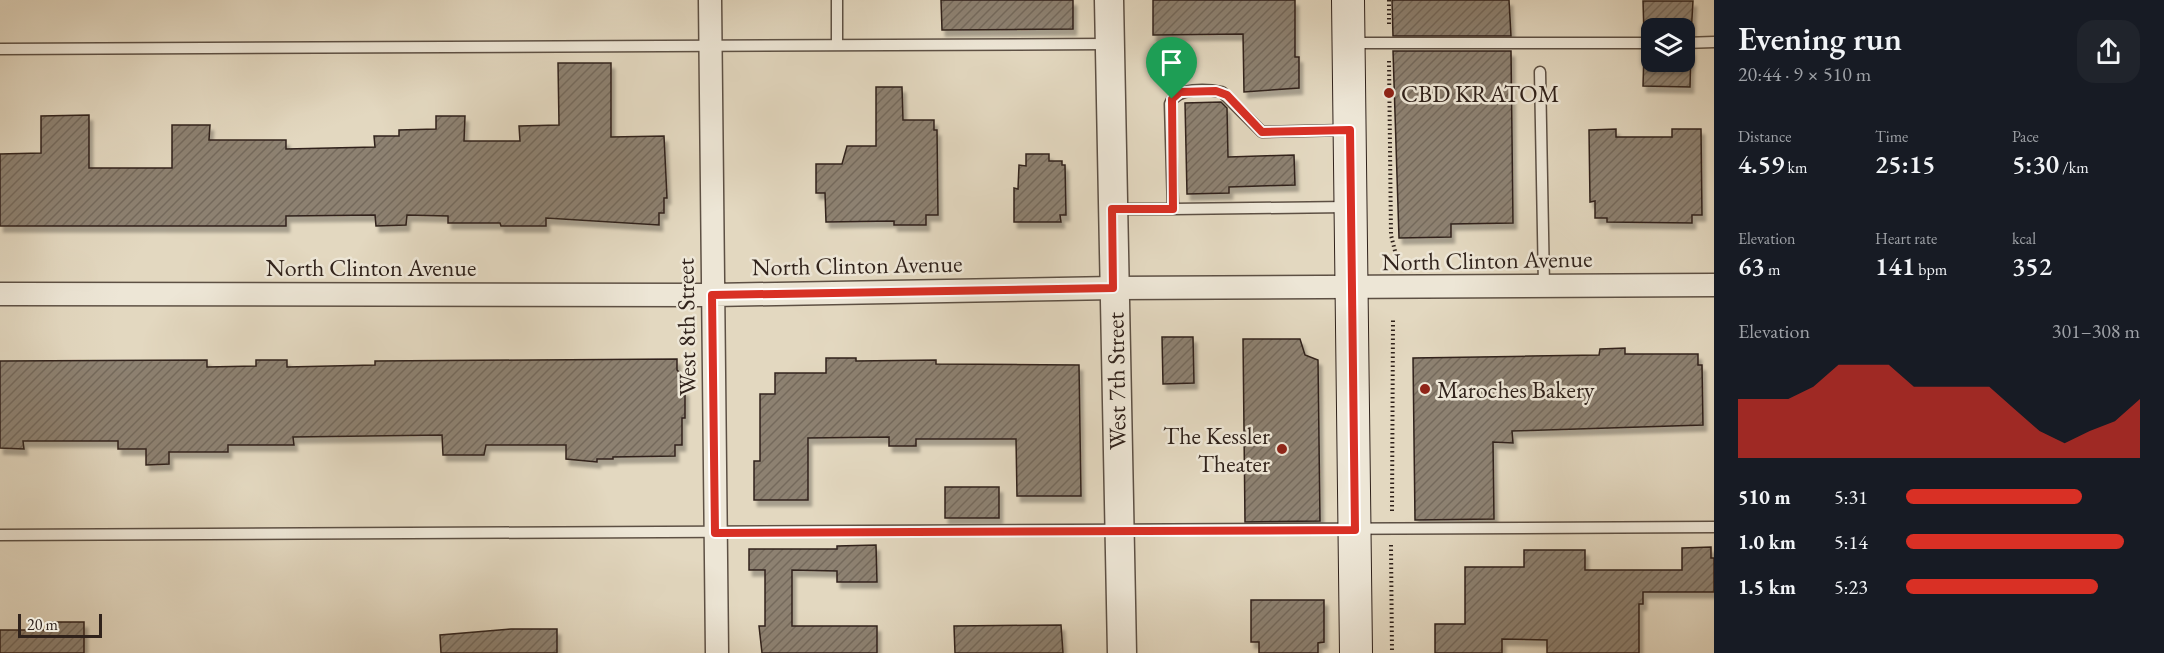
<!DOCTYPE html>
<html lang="en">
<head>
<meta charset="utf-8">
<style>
	:root { --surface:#171b24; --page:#20242c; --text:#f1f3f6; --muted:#9ea1a6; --accent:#d93025 }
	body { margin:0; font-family:"EB Garamond",serif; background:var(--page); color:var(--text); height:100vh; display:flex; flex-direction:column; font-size:22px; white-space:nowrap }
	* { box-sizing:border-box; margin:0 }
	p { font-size:20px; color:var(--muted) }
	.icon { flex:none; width:33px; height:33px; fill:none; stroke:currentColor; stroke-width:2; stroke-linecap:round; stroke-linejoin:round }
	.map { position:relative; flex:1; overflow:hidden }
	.drawer { display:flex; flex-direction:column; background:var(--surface); width:450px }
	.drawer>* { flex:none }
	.buttons { position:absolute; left:1641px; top:18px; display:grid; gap:12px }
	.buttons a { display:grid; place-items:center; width:54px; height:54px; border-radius:12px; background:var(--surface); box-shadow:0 2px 4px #0004; font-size:30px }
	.scale { position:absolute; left:18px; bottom:15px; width:84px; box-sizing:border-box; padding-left:6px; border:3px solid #30221b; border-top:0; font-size:16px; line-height:21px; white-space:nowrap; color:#30221b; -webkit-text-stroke:4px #ede6d6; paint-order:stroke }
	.pin { position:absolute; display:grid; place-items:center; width:51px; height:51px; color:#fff; margin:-62px -26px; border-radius:50% 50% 50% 0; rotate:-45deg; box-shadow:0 0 6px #0007 }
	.pin .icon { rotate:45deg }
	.round { display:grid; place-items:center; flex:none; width:63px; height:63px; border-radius:18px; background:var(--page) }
	.headline { display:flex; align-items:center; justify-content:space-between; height:102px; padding:0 24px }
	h1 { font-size:33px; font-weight:600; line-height:45px }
	.stats { display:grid; grid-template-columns:repeat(3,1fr); gap:9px; height:102px; padding:6px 24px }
	.stats div { display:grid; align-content:center }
	.stats b { font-size:26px; font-weight:600 }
	.stats small { font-size:16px; font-weight:400 }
	.stats p { font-size:16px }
	.chart { height:168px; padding:12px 24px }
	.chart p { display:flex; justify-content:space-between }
	.chart svg { width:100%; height:108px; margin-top:6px; fill:var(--accent); opacity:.7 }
	ul { padding:0 24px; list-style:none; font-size:20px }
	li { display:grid; grid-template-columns:96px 72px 1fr; align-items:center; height:45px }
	li i { height:15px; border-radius:8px; background:var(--accent) }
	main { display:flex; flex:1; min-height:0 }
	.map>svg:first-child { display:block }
	.building { fill:url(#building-hatch); stroke:#30221b; stroke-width:1.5; filter:url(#shadow) }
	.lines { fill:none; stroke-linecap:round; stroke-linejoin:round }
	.service-casing { stroke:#5d5044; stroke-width:13 }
	.minor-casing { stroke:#5d5044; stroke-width:25 }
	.tertiary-casing { stroke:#5d5044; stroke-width:31 }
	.secondary-casing { stroke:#30221b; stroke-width:34 }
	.path { stroke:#30221b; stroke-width:4; stroke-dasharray:1.5 3; stroke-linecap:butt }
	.service { stroke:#ede6d6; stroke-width:10 }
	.minor { stroke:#ede6d6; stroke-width:22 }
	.tertiary { stroke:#ede6d6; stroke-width:28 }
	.secondary { stroke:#ede6d6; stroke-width:32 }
	.route-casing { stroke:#fff; stroke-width:12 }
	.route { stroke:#d93025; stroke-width:8 }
	.poi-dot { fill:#8f2418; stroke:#ede6d6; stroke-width:2 }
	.labels { text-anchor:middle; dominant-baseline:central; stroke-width:5; stroke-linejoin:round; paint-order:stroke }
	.poi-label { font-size:24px; fill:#30221b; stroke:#ede6d6; text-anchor:start }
	.street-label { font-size:24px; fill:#30221b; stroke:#ede6d6 }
</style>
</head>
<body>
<main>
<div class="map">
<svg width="1714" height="653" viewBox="0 0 1714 653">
	<defs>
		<pattern id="building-hatch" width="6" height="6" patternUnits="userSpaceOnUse" patternTransform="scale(1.5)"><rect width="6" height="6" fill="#8d8171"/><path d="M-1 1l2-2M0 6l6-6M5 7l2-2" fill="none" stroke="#74695c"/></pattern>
		<filter id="shadow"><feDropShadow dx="3.5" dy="6" stdDeviation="1.5" flood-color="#0004"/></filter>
	</defs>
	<rect width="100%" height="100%" fill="#e3d8c0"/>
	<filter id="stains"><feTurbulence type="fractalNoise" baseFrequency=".00333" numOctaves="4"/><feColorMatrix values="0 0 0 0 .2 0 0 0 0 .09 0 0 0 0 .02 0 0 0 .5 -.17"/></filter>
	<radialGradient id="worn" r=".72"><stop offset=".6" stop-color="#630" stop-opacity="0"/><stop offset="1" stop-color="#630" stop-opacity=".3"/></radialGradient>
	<path class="building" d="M941 0H1073V29L942 30Z
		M1153 0H1295V57H1299V88L1244 92 1243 34 1153 35Z
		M1392 0H1509L1511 36H1393Z
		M1643 1H1693L1691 35H1684V28H1652V36H1644Z
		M1684 50H1691L1690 87 1643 86 1644 51H1652V62H1684Z
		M1393 51H1511L1513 223 1451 224V237L1399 238Z
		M558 63H611V137L664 136 667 198H664V213H659V225L546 218V226H501L500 223H448V216L407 215 406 225 376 226 375 215 286 216V226H0V154L41 153V116L89 115V168H172V125H210L209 140H286V149L375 147 374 136H399V130L436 129V116H465L464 141H520L519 126 559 125Z
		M876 87H902L903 120H934V130H937L938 215H926V225H894V221L826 222 825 193H816V164H842L847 146H876Z
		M1221 102 1227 108 1228 157 1294 155 1295 185 1229 187V193L1187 194 1185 103Z
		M1616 129V137H1672V129H1701L1702 215H1692V223L1607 222V218H1595V201L1590 202 1589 130Z
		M1026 154H1049V161H1062V165H1065L1066 215H1060L1061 222H1014V188L1018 189 1019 165 1026 166Z
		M1162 337H1193L1194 383 1163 384Z
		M1243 339H1300L1305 355 1318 360 1320 521 1245 522Z
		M1625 348V354H1698V365H1702L1703 425 1512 431 1513 443 1493 442 1494 519 1415 520 1413 358 1599 355 1600 349Z
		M826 358H856V361L936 360V364L1079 365 1081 496H1017L1016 439H916V446H889V437L808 438V500H754V461H760V394H775V373H826Z
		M677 359V370L682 375 679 390H685V418H682V445H675V456L613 457V459H597V462L566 459V445H486L484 455H443L442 435 293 437 294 445H228V452H169V464L146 465V449H118V441H23L24 449 0 448V361L207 360V367L256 366V360H287V367L375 365V361Z
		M945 487H999V518H945Z
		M876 545 877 582H837V571L792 570V626H877V653H762L759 626H765V570H749V549H837V546Z
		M1711 547V558H1714V592H1643V604H1639V653H1547V640L1502 639V653H1435V624H1465V567H1524V550H1585V570H1682V548Z
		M1251 600H1324V642L1318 643V653H1259V642H1251Z
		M52 622H84V653H0V630H52Z
		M1061 625 1063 653H955L954 626Z
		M511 629H557V653H441L440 635Z"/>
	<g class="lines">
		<g class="service-casing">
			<path id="service" d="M837 0V45
				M1352 43H1652
				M1684 43 1714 42
				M0 49 1110 44
				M1540 72 1544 286
				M1114 209H1173L1170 104C1176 87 1207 89 1222 92L1262 132 1346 130
				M1173 209 1347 207
				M0 535 1714 527"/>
		</g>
		<g class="minor-casing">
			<path id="minor" d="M710 0 717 653
				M0 294 713 295 1114 288 1714 285"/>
		</g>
		<g class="tertiary-casing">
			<path id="tertiary" d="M1109 0 1122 653"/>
		</g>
		<g class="secondary-casing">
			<path id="secondary" d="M1348 0 1356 653"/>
		</g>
		<path class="path" d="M1389 0V26
			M1389 61 1391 235 1395 251
			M1392 511 1393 320
			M1391 545 1392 653"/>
		<use href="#service" class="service"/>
		<use href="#minor" class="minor"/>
		<use href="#tertiary" class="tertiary"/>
		<use href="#secondary" class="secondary"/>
	</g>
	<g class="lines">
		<g class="route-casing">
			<path id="route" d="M1216 91 1227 95 1262 132 1350 130 1355 530 715 533 712 295 1113 288 1112 209H1173L1172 99 1180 92Z"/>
		</g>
		<use href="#route" class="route"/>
	</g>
	<g class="poi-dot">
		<circle cx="1389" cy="93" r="6"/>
		<circle cx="1425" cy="389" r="6"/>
		<circle cx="1282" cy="449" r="6"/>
	</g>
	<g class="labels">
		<g class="poi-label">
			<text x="1401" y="93">CBD KRATOM</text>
			<text x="1437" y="389">Maroches Bakery</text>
			<text x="1270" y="435" text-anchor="end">The Kessler<tspan x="1270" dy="28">Theater</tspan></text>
		</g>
		<g class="street-label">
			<text transform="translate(1487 260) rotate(-1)">North Clinton Avenue</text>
			<text transform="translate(857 265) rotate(-1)">North Clinton Avenue</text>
			<text x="371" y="267">North Clinton Avenue</text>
			<text transform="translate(686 327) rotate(-91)">West 8th Street</text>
			<text transform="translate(1116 381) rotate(-91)">West 7th Street</text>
		</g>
	</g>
	<rect width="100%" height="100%" filter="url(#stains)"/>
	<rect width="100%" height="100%" fill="url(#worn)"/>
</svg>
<div class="buttons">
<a><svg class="icon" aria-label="layers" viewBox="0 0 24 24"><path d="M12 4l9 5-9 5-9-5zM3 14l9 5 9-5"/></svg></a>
</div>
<div class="scale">20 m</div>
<div class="pin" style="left:1172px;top:99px;background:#1e9e55"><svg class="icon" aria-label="arrive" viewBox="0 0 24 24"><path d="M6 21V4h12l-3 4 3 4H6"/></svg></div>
</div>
<section class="drawer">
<div class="headline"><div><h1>Evening run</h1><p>20:44 · 9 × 510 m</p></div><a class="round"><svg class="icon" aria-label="share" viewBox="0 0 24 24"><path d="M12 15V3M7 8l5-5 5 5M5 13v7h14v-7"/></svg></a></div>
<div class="stats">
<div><p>Distance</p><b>4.59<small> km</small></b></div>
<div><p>Time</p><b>25:15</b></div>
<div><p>Pace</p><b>5:30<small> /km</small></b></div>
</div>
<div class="stats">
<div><p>Elevation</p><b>63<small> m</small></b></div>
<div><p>Heart rate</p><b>141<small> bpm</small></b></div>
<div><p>kcal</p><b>352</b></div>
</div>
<div class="chart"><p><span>Elevation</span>301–308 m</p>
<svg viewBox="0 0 160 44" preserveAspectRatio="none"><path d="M0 44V20L10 20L20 20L30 15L40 6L50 6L60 6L70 15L80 15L90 15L100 15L110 24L120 33L130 38L140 33L150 29L160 20V44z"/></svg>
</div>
<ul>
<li><b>510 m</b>5:31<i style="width:75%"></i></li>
<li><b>1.0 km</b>5:14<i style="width:93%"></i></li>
<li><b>1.5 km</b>5:23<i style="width:82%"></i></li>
</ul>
</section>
</main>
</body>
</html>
